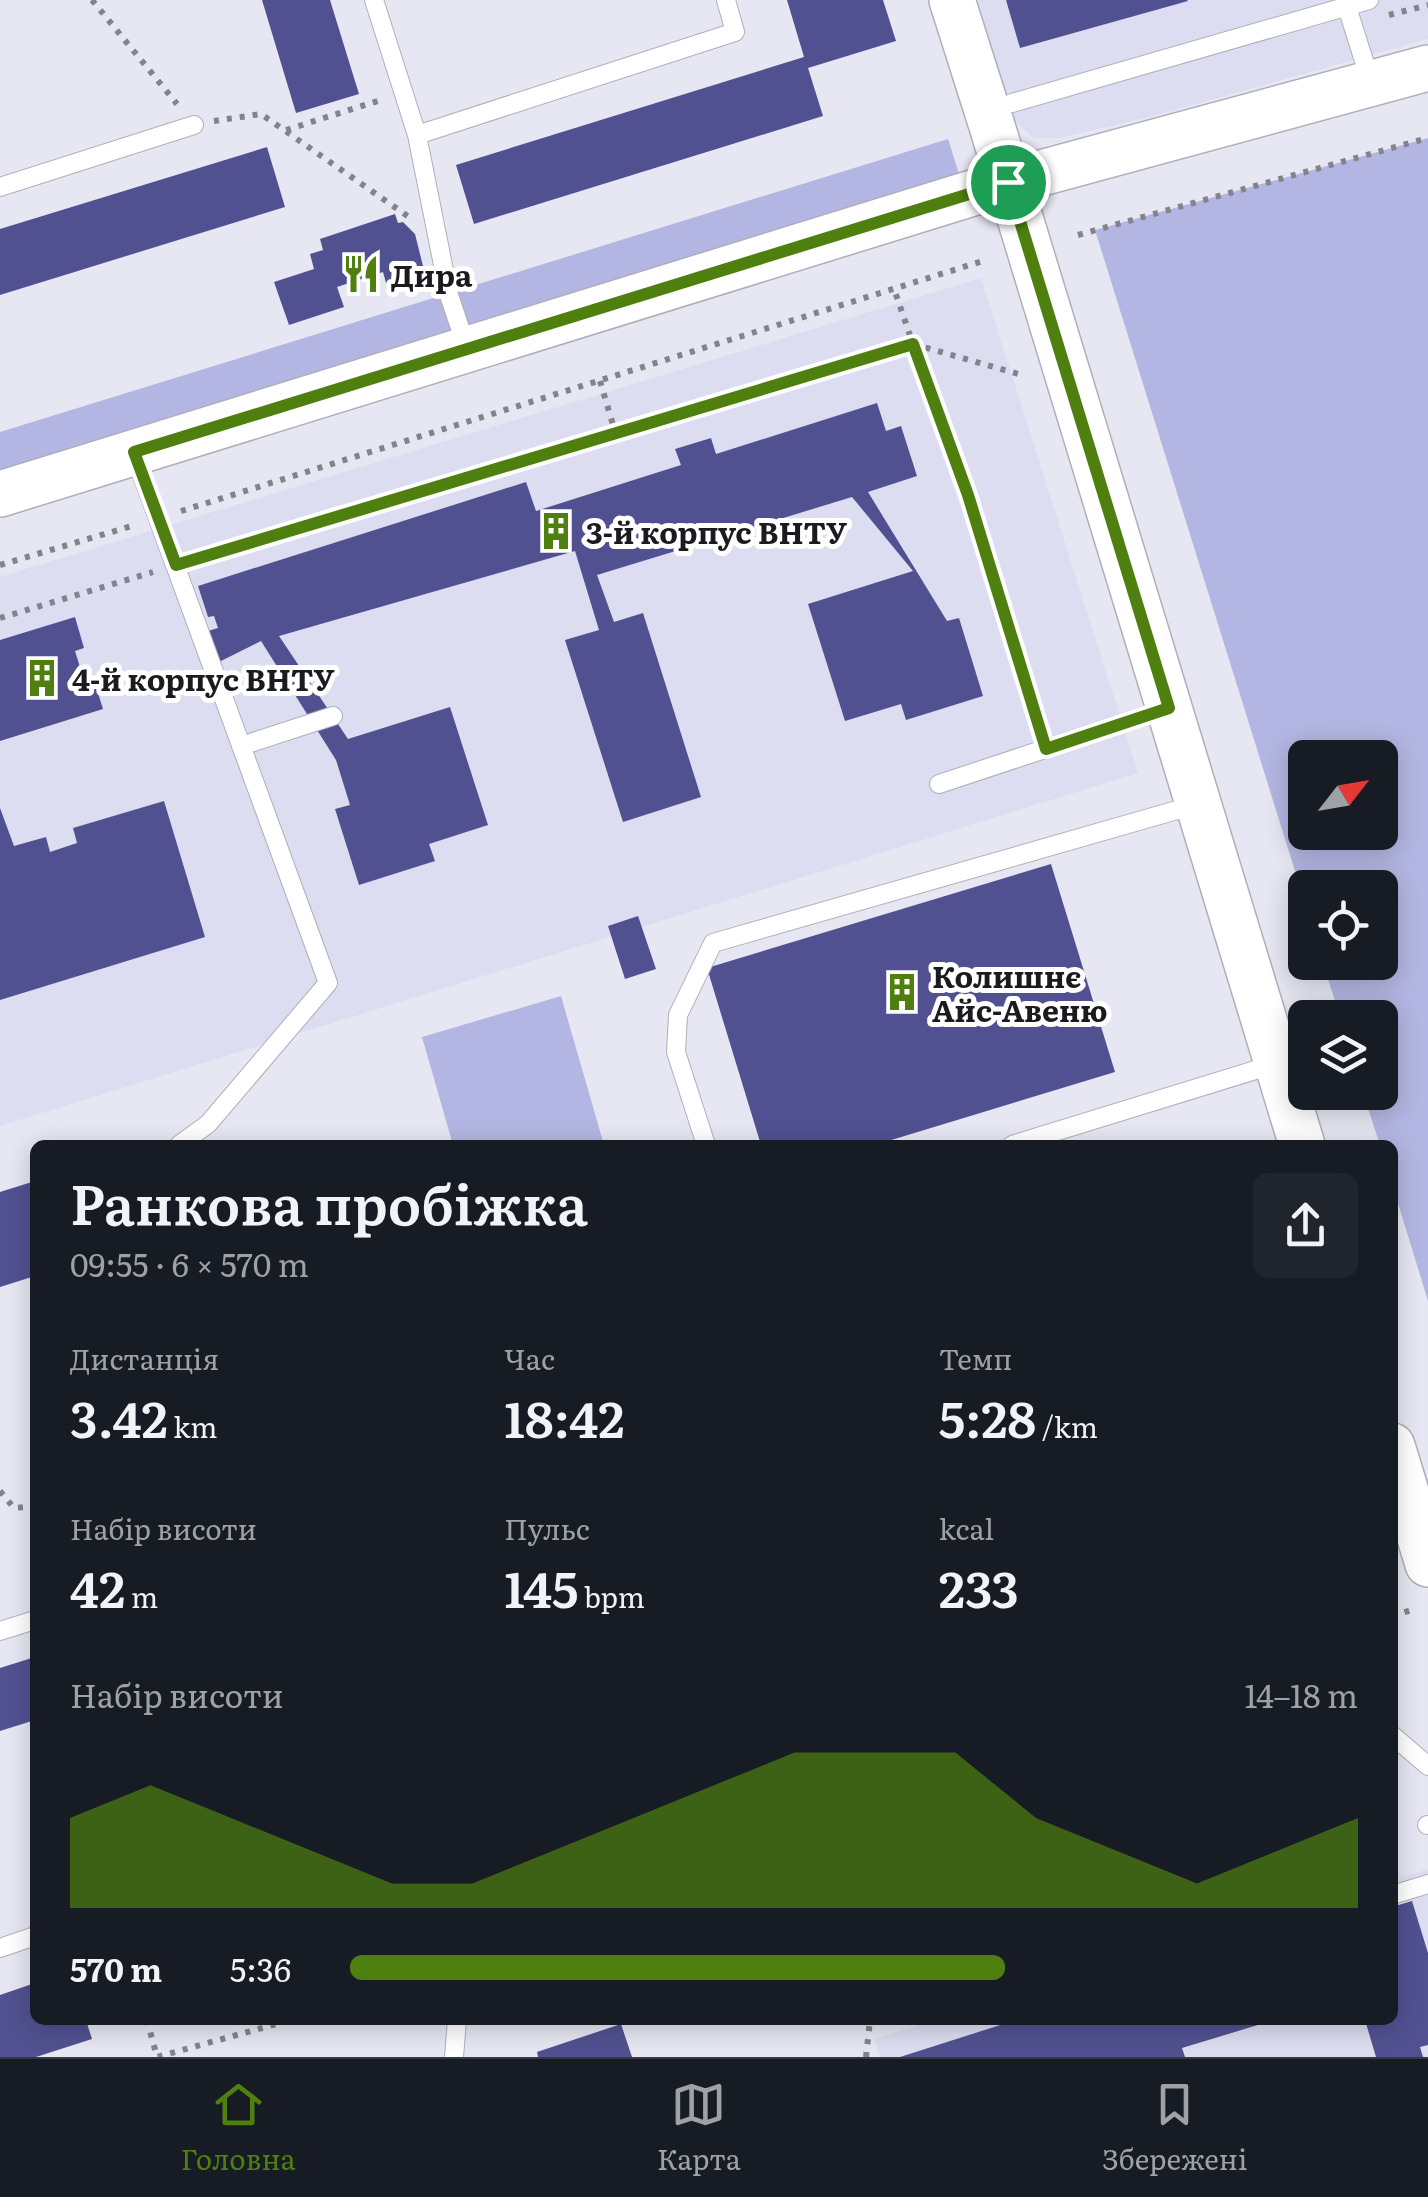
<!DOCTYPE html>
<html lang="uk">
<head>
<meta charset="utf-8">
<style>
	:root { --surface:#171b24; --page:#20242c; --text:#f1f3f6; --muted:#9ea1a6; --line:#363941; --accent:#4e7f0f }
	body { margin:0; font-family:Literata,serif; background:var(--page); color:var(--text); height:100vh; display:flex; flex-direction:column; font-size:38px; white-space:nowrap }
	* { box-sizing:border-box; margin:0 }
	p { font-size:32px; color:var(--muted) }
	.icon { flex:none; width:55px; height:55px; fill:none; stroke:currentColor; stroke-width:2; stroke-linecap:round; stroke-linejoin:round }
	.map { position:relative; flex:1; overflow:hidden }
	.sheet { position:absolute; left:30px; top:1140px; width:1368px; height:885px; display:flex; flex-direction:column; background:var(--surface); border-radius:15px; box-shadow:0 5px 25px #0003 }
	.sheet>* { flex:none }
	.needle { width:65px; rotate:59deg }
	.buttons { position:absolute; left:1288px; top:740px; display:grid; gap:20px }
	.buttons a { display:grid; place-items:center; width:110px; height:110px; border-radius:15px; background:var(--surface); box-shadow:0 5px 25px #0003; font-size:50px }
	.pin { position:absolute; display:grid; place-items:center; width:85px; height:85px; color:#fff; margin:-42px; border:5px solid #fff; border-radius:50%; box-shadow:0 2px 10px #0007 }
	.round { display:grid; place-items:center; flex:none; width:105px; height:105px; border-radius:15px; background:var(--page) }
	.summary { display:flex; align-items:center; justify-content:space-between; height:170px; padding:0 40px }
	h1 { font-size:55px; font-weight:600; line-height:75px }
	.figures { display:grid; grid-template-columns:repeat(3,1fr); gap:15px; height:170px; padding:10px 40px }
	.figures div { display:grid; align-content:center }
	.figures b { font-size:50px; font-weight:600 }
	.figures small { font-size:28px; font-weight:400 }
	.figures p { font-size:28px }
	.chart { height:280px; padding:20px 40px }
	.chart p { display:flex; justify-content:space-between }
	.chart svg { width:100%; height:180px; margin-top:10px; fill:var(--accent); opacity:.7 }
	ul { padding:0 40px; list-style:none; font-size:32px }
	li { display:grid; grid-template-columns:160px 120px 1fr; align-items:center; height:75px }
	li i { height:25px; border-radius:12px; background:var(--accent) }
	.tabs { display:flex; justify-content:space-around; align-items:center; height:140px; border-top:2px solid var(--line); background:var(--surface); font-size:28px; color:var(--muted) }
	.tabs a { display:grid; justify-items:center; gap:5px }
	.tabs .on { color:var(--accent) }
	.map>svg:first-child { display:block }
	.built { fill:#dcddf0 }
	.green { fill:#b3b6e2; fill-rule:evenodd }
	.building { fill:#515191 }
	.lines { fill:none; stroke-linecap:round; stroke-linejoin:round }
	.service-casing { stroke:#aeafb9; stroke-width:20 }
	.tertiary-casing { stroke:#aeafb9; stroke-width:48 }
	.path { stroke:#83838b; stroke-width:6; stroke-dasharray:5 8; stroke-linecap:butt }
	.service { stroke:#fff; stroke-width:18 }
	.tertiary { stroke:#fff; stroke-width:45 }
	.route-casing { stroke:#fff; stroke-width:20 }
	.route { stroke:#4e7f0f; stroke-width:12 }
	.labels { text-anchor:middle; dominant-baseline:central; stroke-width:10; stroke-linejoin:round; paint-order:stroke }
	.poi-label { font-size:30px; font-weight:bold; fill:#1b1b1f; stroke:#fff; text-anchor:start }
</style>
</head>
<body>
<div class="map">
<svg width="1428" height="2057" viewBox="0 0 1428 2057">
	<rect width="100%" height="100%" fill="#e6e7f2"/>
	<path class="built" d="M970 0H1428V39L1157 115 1060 138H1033L1007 112Z
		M981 278 1138 773 0 1126V577Z
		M1428 1869V2057H880L874 2039 935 2020H1392L1393 1880Z"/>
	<path class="green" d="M1428 138V1301L1393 1187 1392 1145H1380L1363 1093 1380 1092V1018L1340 1017 1323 963 1380 962V888H1305V903L1095 230ZM1305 758H1380V832H1305Z
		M948 139 966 196 0 494V432Z
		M561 996 604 1145H453L422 1037Z"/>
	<path class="building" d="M262 0H330L359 94 296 113Z
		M787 0H883L896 41 808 68 823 116 474 224 456 165 804 57Z
		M1006 0H1187L1188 1 1020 48Z
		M267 147 285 207 0 295V229Z
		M395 214 398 223 403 222 415 234 426 278 388 290 383 272 337 287 344 307 289 325 274 282 314 269 310 254 323 250 320 239Z
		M877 403 886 431 901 426 917 476 868 492 947 621 959 618 983 696 906 720 901 704 845 721 808 604 913 571 852 497 597 575 614 622 643 613 701 797 623 822 565 640 599 630 575 551 279 636 348 739 450 707 488 825 429 844 435 861 359 885 335 809 350 805 336 760 261 641 215 664 205 632 218 628 214 616 208 617 198 586 526 482 536 511 681 465 675 449 711 438 716 454Z
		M75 617 84 648 75 651 84 680 93 677 103 709 0 741V640Z
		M164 801 205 937 0 1000V808L14 846 46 837 50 852 77 843 73 828Z
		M1051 864 1115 1072 875 1145H761L707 968Z
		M638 916 656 969 625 979 608 926Z
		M35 1181V1276L0 1287V1192Z
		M35 1657V1720L0 1731V1668Z
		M1412 1901 1428 1953V2045L1420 2047 1423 2057H1376L1365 2020H1392V1907Z
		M35 1983V2020H86L92 2039 36 2057H0V1995Z
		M1016 2020H1271V2021L1182 2048 1185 2057H900Z
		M621 2024 632 2057H538L537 2052Z"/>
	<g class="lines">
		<g class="service-casing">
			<path id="service" d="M374 0 417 135
				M1347 7 1371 83
				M1012 103 1369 0
				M0 187 194 125
				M467 349 449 295 417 135 735 32 726 0
				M134 453 328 983 208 1124 179 1145
				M241 746 333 716
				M939 784 1169 708
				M706 1145 676 1052 678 1015 713 943 1198 804
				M1012 1145 1275 1064
				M0 1631 35 1620
				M1392 1735 1428 1766
				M1427 1825H1428
				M1392 1895 1428 1884
				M0 1948 35 1936
				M454 2057 457 2020"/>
		</g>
		<g class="tertiary-casing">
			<path id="tertiary" d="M952 0 992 126 1302 1145
				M0 494 1008 182 1428 68
				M1392 1446 1428 1564"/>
		</g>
		<path class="path" d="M92 0 177 104
			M1389 15 1428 5
			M214 121 261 114 409 217
			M286 130 384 99
			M1078 235 1428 138
			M913 344 968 495 1039 727
			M913 344 1022 375
			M600 381 616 435
			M181 511 986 260
			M199 558 913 344 894 289
			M0 565 135 525
			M0 618 153 572
			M0 1491 14 1508 35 1506
			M1392 1616 1415 1609
			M147 2020 157 2057 291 2020
			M866 2057 870 2020"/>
		<use href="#service" class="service"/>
		<use href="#tertiary" class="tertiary"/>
	</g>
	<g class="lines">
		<g class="route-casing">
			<path id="route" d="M1008 182 1169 708 1046 749 968 495 913 344 176 565 134 452Z"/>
		</g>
		<use href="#route" class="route"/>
	</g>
	<defs>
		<g id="restaurant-bare" transform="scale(3)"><path d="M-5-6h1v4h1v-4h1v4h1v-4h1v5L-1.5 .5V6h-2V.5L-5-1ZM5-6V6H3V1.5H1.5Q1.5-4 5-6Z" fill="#4e7f0f" stroke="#fff" stroke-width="2.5" paint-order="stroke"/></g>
		<g id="building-bare" transform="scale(3)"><path d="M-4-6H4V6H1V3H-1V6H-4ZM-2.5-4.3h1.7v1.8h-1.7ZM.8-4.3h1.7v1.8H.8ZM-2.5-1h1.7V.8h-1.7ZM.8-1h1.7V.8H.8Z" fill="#4e7f0f" stroke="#fff" stroke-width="2.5" paint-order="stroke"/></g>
	</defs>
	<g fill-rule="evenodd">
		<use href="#restaurant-bare" x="361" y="274"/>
		<use href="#building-bare" x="556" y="531"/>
		<use href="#building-bare" x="42" y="678"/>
		<use href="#building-bare" x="902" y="992"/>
	</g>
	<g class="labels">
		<g class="poi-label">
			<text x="391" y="274">Дира</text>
			<text x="586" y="531">3-й корпус ВНТУ</text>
			<text x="72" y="678">4-й корпус ВНТУ</text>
			<text x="932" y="975">Колишнє<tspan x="932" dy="34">Айс-Авеню</tspan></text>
		</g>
	</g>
</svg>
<div class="buttons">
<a><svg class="needle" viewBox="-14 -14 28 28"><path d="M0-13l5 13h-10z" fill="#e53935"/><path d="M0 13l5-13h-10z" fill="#9ea1a6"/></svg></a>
<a><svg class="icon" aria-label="locate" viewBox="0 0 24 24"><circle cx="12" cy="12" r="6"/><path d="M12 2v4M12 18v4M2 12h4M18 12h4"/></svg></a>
<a><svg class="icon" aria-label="layers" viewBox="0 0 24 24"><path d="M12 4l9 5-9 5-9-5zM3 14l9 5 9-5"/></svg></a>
</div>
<div class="pin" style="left:1008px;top:182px;background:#1e9e55"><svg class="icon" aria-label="arrive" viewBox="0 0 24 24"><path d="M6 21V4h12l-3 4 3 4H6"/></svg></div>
<section class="sheet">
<div class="summary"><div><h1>Ранкова пробіжка</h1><p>09:55 · 6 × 570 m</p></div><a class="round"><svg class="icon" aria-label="share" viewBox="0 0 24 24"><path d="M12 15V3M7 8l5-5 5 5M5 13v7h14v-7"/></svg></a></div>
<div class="figures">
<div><p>Дистанція</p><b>3.42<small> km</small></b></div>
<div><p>Час</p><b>18:42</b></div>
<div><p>Темп</p><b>5:28<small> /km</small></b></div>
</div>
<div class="figures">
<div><p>Набір висоти</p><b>42<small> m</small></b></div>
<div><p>Пульс</p><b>145<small> bpm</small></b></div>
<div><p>kcal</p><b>233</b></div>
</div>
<div class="chart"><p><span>Набір висоти</span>14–18 m</p>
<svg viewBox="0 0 160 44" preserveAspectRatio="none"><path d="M0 44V22L10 14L20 22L30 30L40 38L50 38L60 30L70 22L80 14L90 6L100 6L110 6L120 22L130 30L140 38L150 30L160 22V44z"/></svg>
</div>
<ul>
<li><b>570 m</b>5:36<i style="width:65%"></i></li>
</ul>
</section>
</div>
<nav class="tabs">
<a class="on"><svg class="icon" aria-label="home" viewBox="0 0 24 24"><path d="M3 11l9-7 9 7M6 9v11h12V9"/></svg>Головна</a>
<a><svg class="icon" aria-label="map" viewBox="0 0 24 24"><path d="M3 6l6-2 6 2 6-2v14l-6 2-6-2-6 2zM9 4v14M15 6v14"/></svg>Карта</a>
<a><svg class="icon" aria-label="saved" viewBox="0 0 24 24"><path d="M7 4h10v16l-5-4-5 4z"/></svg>Збережені</a>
</nav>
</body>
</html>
